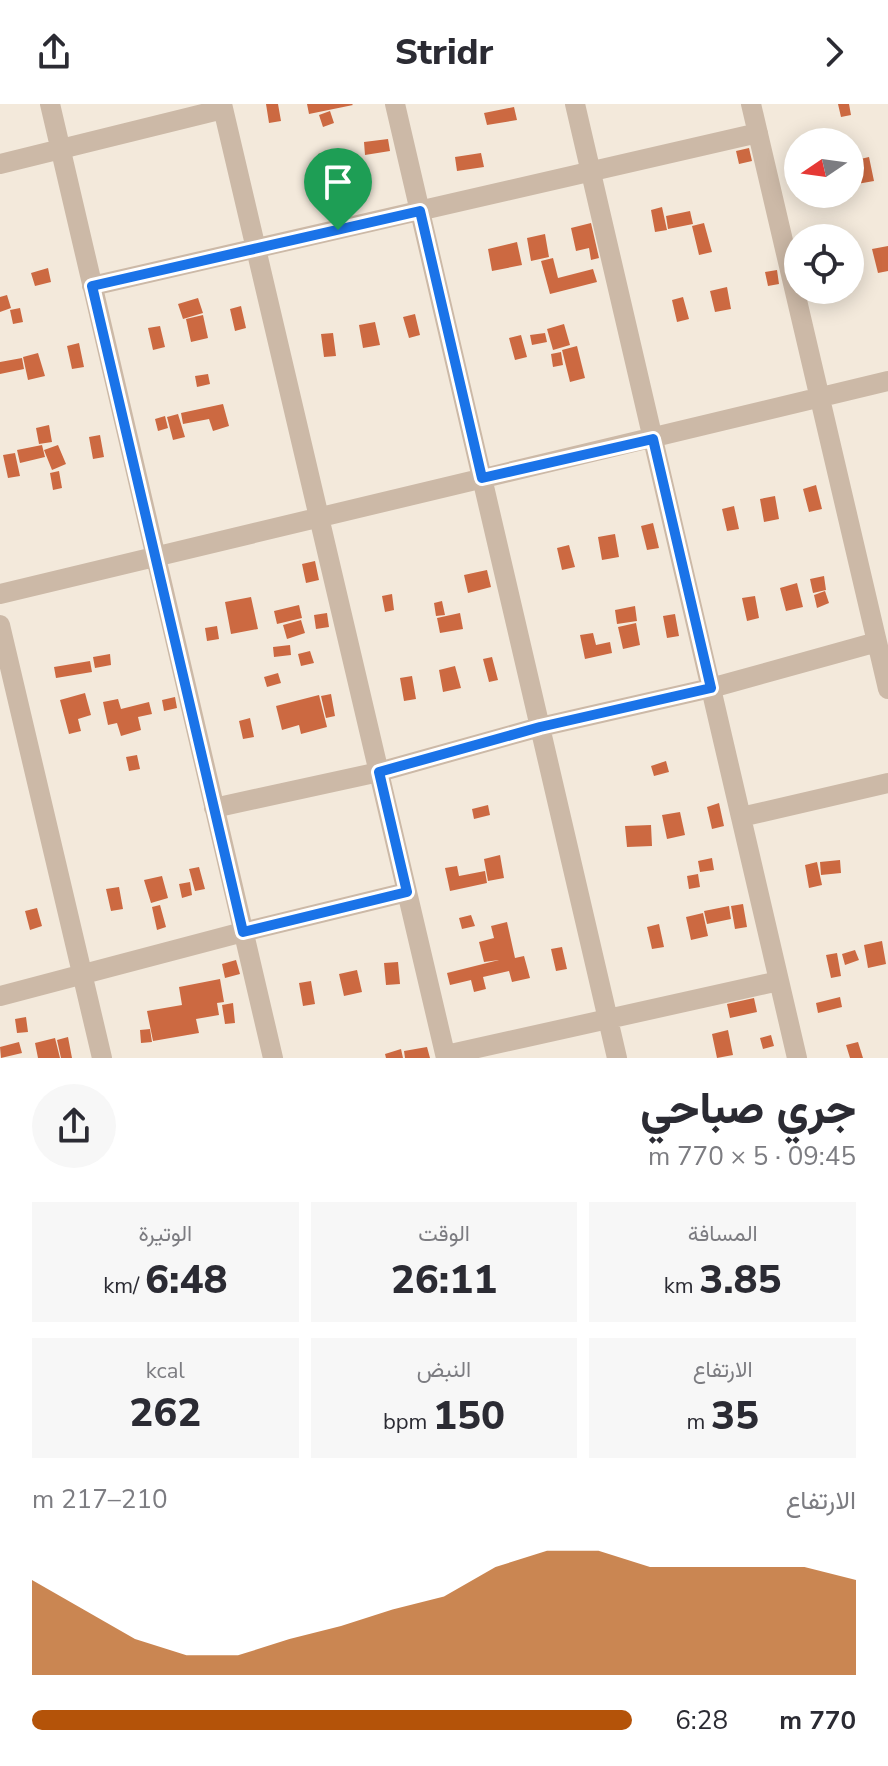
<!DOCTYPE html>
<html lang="ar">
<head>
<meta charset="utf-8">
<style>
	:root { --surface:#fff; --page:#f7f7f7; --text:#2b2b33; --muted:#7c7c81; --accent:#b45309 }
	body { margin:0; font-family:"Nunito Sans",Vazirmatn,sans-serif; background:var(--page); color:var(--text); direction:rtl; height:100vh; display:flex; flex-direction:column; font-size:30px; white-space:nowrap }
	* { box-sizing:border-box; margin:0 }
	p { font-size:26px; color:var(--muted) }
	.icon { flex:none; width:44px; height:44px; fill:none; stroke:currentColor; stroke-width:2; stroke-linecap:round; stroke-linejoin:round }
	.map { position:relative; height:954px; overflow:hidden; direction:ltr }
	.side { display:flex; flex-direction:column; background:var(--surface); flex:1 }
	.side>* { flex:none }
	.needle { width:52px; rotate:257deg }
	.fabs { position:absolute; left:784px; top:24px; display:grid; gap:16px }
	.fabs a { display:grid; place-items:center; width:80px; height:80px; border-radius:50%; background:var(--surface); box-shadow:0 4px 20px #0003; font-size:40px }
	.pin { position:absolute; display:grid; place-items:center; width:68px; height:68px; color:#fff; margin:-82px -34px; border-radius:50% 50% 50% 0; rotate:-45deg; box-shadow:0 0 8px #0007 }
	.pin .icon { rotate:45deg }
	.round { display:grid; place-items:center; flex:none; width:84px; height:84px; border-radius:42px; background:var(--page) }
	.head { display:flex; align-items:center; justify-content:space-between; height:136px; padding:0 32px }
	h1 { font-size:44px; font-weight:800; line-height:60px }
	.figures { display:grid; grid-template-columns:repeat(3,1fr); gap:12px; height:136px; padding:8px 32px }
	.figures div { display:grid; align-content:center; border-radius:0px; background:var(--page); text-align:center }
	.figures b { font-size:40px; font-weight:800 }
	.figures small { font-size:22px; font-weight:400 }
	.figures p { font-size:22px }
	.chart { height:224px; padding:16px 32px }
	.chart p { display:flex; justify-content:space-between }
	.chart svg { width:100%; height:144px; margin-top:8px; fill:var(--accent); opacity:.7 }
	ul { padding:0 32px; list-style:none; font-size:26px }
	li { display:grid; grid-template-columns:128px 96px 1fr; align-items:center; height:60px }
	li i { height:20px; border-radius:10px; background:var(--accent) }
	header { display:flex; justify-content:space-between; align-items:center; height:104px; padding:0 32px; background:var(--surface); font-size:36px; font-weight:800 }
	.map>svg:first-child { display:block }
	.building { fill:#cc6941 }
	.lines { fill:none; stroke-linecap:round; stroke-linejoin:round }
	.minor { stroke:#ccb9a7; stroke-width:20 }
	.route-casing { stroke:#fff; stroke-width:16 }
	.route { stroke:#1a73e8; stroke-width:10 }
</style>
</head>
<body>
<header><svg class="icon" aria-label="forward" viewBox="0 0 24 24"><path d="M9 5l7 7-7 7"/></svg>Stridr<svg class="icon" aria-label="share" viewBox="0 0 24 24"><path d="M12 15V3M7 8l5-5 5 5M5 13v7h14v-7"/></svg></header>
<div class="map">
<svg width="888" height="954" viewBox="0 0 888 954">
	<rect width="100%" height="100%" fill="#f3e9db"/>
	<path class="building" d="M266 0H278L281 17 269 19Z
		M307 0H352L353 1 309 10Z
		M838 0H849L851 11 841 13Z
		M514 3 517 16 487 21 484 9Z
		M330 7 334 19 323 23 319 11Z
		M388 35 390 47 365 51 364 38Z
		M749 44 752 57 739 60 736 47Z
		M336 45 339 56 321 61 318 50Z
		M481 49 484 63 457 67 455 53Z
		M869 53 874 77 857 80 852 57Z
		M662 103 667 126 655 128 651 106Z
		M690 107 693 120 668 125 666 112Z
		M591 119 599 154 591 156 589 144 576 147 571 124Z
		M704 119 712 148 699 151 692 122Z
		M545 130 549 153 531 157 527 134Z
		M517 138 522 161 492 167 488 145Z
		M888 142V167L878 169 872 145Z
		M553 154 558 174 593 165 597 178 550 190 541 157Z
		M48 164 51 178 35 182 31 169Z
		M777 166 779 180 768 182 765 168Z
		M727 183 731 205 715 208 710 187Z
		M7 191 11 204 0 208V193Z
		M683 193 689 215 677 218 672 196Z
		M198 194 203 209 183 215 178 200Z
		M241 202 246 224 235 227 230 205Z
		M20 204 23 218 13 220 10 206Z
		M415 210 420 231 409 234 403 213Z
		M203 211 208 234 191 238 186 215Z
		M375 218 380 241 363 244 359 221Z
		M564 220 570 241 553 246 547 225Z
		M160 222 165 243 153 246 148 224Z
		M333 229 336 252 324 253 321 230Z
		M545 229 547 238 532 241 530 231Z
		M521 231 527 253 515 256 509 234Z
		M79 239 84 263 72 265 67 242Z
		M577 242 585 274 570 278 562 246Z
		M561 248 563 261 553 263 551 250Z
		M38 249 45 272 28 276 23 253Z
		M22 254 24 265 0 270V258Z
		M208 270 210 280 197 283 195 272Z
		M223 300 229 322 213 327 209 315 183 320 181 309Z
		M178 310 185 333 173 336 167 313Z
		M165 312 168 324 158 327 155 315Z
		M49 321 52 338 39 340 36 324Z
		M100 331 104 353 93 355 89 333Z
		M42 341 45 353 20 359 17 346Z
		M58 341 66 360 52 366 44 346Z
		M15 349 20 372 8 374 3 351Z
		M59 367 62 384 53 386 50 369Z
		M816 381 822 405 809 408 803 385Z
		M775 392 779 415 764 418 760 395Z
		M734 402 739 425 727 427 722 405Z
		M653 419 659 444 647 446 641 422Z
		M615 430 619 453 602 456 598 433Z
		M569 441 575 463 562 466 557 444Z
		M315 457 319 476 306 479 302 460Z
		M487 466 491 483 468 489 464 471Z
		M824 472 826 486 813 489 810 475Z
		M797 479 803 503 786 507 780 484Z
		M825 487 829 499 817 504 814 491Z
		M392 490 394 506 385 508 382 492Z
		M755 492 759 514 747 517 742 494Z
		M251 493 258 525 231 530 225 498Z
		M442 497 445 511 436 512 434 499Z
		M299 501 302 514 277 520 274 507Z
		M635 502 637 517 617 520 615 506Z
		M327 509 329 523 316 525 314 511Z
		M460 509 463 525 440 529 437 514Z
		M675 510 679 532 667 534 663 512Z
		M301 516 305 529 287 535 283 521Z
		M636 519 640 541 623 545 618 523Z
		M217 522 219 535 207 537 205 524Z
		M593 529 596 541 610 538 612 549 585 555 580 531Z
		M290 541 291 551 274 553 273 543Z
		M310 547 314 559 301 562 298 550Z
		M110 550 111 561 95 564 93 553Z
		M492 553 498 576 489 578 483 555Z
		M90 557 92 568 56 574 54 563Z
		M455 562 461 584 443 588 439 566Z
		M278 569 281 579 267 583 264 573Z
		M412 572 416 595 404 597 400 574Z
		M85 589 91 611 78 615 81 627 69 630 60 596Z
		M331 590 335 612 326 614 321 592Z
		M319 591 327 623 301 630 299 621 282 626 276 602Z
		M175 593 177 604 164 607 162 596Z
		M118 595 121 605 149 598 152 610 138 613 141 626 121 632 117 619 108 621 103 598Z
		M250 614 254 633 243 635 239 617Z
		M137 651 140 665 129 667 126 653Z
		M666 657 669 668 654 672 651 662Z
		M719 699 724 722 712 725 707 703Z
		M488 701 490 711 474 715 472 705Z
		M680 708 685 731 667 735 662 711Z
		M651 721 652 742 627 743 625 722Z
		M500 751 504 774 488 777 484 755Z
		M712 754 714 766 700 768 698 757Z
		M840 756 841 769 821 771 820 758Z
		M817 758 822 781 809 784 805 761Z
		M457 762 459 772 485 767 487 779 450 787 445 764Z
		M199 763 205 785 195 787 189 765Z
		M698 770 700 783 689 785 687 772Z
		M162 772 168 794 151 799 144 776Z
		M190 778 192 791 182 794 179 780Z
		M119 783 123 805 111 807 106 785Z
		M743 800 747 823 735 825 731 802Z
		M160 801 166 823 157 826 152 803Z
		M729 802 731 815 707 820 704 807Z
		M37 804 42 822 30 826 25 807Z
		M703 809 708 832 691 836 686 813Z
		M471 811 475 822 462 825 459 814Z
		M507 818 515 854 524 852 530 874 512 878 509 867 483 873 486 885 474 888 471 876 450 881 447 869 499 856 484 858 479 838 494 834 491 822Z
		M659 820 664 843 652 845 647 823Z
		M882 837 886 860 868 864 864 841Z
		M562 843 567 865 556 867 551 845Z
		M855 846 859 856 845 861 842 850Z
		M837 849 841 872 831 874 826 851Z
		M236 856 240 870 225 874 222 860Z
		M398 858 400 880 386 881 384 859Z
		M357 866 362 888 344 892 339 870Z
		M220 875 224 898 217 899 219 911 196 915 199 929 153 937 147 907 182 901 179 883Z
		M311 877 315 900 303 902 299 879Z
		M840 893 842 903 818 909 816 899Z
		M754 894 757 908 730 914 727 900Z
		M233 899 235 919 225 920 222 901Z
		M26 913 28 928 17 929 15 915Z
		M150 925 152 938 141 939 140 926Z
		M728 926 733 951 717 954 712 930Z
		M771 931 774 942 763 945 760 934Z
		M68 933 72 954H61L57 936Z
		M55 934 60 954H38L35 939Z
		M19 938 22 949 1 954 0 943Z
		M858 938 863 954H850L846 941Z
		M427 943 430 954H405L404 947Z
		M401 945 403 954H386L385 950Z"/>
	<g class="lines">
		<path class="minor" d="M50 0 273 954
			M222 0 446 954
			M395 0 617 954
			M575 0 797 954
			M751 0 888 585
			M0 60 223 5
			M92 182 758 29
			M0 490 888 277
			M0 521 102 954
			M214 704 379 668 540 623 711 584 877 538
			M741 713 888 679
			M0 892 243 828 407 788
			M446 951 779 877"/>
	</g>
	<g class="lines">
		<g class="route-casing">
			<path id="route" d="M420 107 482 374 653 335 711 584 540 623 379 668 407 788 243 828 92 182Z"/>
		</g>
		<use href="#route" class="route"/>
	</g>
</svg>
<div class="fabs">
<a><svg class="needle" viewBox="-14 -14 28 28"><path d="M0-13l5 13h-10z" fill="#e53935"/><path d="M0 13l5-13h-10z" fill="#7c7c81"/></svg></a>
<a><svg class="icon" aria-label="locate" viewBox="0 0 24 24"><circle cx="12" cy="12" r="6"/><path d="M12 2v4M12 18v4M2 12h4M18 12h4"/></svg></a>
</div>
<div class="pin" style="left:338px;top:126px;background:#1e9e55"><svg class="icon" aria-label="arrive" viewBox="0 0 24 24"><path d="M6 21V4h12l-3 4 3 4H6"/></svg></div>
</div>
<section class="side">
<div class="head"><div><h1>جري صباحي</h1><p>09:45 · 5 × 770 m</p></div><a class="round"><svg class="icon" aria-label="share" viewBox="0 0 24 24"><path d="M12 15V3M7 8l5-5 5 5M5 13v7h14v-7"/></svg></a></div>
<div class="figures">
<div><p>المسافة</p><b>3.85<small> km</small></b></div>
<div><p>الوقت</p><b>26:11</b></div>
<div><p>الوتيرة</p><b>6:48<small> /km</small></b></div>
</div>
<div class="figures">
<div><p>الارتفاع</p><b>35<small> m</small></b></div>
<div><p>النبض</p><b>150<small> bpm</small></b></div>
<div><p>kcal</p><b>262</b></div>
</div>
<div class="chart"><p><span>الارتفاع</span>210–217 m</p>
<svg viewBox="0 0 160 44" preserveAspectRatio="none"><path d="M0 44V15L10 24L20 33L30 38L40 38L50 33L60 29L70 24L80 20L90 11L100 6L110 6L120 11L130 11L140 11L150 11L160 15V44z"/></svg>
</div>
<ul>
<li><b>770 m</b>6:28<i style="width:100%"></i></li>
</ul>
</section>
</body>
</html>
